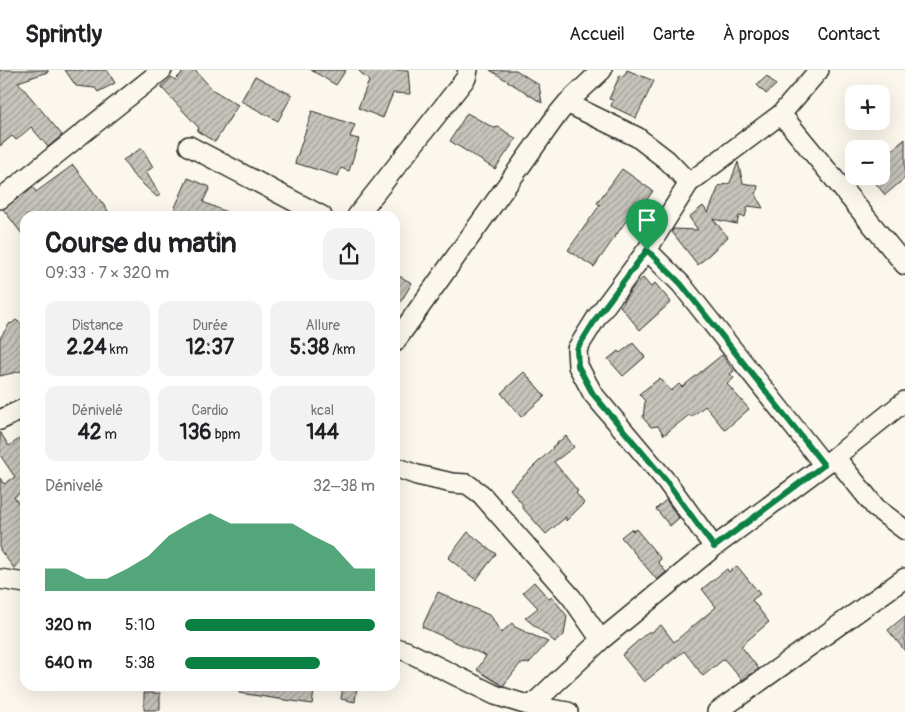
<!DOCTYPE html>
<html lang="fr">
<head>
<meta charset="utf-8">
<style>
	:root { --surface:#fff; --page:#f2f2f2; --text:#202124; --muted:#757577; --line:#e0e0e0; --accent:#0b8043 }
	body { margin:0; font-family:Pangolin,sans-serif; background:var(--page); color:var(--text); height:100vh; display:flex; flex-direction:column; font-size:19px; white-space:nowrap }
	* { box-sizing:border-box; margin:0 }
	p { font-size:16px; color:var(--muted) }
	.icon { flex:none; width:28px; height:28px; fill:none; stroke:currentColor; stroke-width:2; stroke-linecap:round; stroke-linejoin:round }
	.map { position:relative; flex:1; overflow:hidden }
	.panel { position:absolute; left:20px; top:141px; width:380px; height:480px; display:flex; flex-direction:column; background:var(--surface); border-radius:15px; box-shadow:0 5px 20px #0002 }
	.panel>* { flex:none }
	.controls { position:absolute; left:845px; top:15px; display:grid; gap:10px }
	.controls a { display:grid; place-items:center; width:45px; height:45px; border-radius:10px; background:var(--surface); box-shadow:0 5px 20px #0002; font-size:25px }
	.pin { position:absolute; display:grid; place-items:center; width:42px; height:42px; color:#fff; margin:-51px -21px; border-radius:50% 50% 50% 0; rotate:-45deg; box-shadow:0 0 5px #0007 }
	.pin .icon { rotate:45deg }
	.round { display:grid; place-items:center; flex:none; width:52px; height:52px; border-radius:15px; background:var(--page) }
	.summary { display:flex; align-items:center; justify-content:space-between; height:85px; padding:0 25px }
	h1 { font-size:28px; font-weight:700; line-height:38px }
	.stats { display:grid; grid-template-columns:repeat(3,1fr); gap:8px; height:85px; padding:5px 25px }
	.stats div { display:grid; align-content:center; border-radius:12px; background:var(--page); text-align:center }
	.stats b { font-size:21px; font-weight:700 }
	.stats small { font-size:14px; font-weight:400 }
	.stats p { font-size:14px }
	.chart { height:140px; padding:10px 25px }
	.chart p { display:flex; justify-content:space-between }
	.chart svg { width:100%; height:90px; margin-top:5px; fill:var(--accent); opacity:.7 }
	ul { padding:0 25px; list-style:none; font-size:16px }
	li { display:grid; grid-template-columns:80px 60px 1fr; align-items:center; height:38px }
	li i { height:12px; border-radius:6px; background:var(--accent) }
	header { display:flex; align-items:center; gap:30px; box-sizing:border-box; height:70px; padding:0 25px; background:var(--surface); border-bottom:1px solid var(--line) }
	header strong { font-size:24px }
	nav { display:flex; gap:28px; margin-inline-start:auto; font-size:18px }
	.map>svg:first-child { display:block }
	.building { fill:url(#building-hatch); stroke:#2b2b2b }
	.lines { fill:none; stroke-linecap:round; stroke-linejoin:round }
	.minor-casing { stroke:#2b2b2b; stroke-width:22 }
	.minor { stroke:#fbf7ec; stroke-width:19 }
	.route-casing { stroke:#fff; stroke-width:10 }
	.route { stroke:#0b8043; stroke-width:6 }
</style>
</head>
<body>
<header>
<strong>Sprintly</strong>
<nav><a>Accueil</a><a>Carte</a><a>À propos</a><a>Contact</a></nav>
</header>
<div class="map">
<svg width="905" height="642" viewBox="0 0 905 642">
	<defs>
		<pattern id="building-hatch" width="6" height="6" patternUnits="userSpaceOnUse" patternTransform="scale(1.25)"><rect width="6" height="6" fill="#c7c4bc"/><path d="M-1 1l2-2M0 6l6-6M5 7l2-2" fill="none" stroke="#a29f99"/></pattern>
	</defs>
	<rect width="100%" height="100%" fill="#fbf7ec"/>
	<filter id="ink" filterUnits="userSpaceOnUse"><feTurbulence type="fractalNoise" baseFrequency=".02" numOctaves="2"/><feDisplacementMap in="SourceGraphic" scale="10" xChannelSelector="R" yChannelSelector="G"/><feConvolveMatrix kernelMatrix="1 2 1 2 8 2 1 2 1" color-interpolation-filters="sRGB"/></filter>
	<g filter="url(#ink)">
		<path class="building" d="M0 0H48V2L18 12 62 65 48 77 31 57 16 70 12 66 0 76Z
			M65 0H107L115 13 98 22 95 18 76 16Z
			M185 0H195L213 20 238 35 215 72 197 61 199 58 161 17 172 7 175 10Z
			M311 0H346L336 15Z
			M358 0H408L410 24 393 23 383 48 358 38 369 11Z
			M490 0H516L539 15 542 33Z
			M627 0 654 11 636 48 611 36 613 30 609 29 620 5 624 6Z
			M255 6 292 25 278 51 241 31Z
			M767 6 776 15 766 24 757 15Z
			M312 41 355 55 350 67 359 69 349 101 341 98 338 106 295 93Z
			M467 43 494 58 499 57 516 69 495 99 450 71Z
			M905 69V108L885 125 870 106H881V89Z
			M142 78 153 97 146 102 160 125 157 127 133 105 123 90Z
			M738 92 743 113 758 116 756 126 763 138 748 136 745 147 739 146 737 154 713 149 728 167 698 195 672 162 673 159 698 160 689 147 703 136 708 143 719 116 730 113Z
			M73 95 112 146H25V168L3 139 33 117 36 122Z
			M622 99 653 121 639 141 635 138 594 197 568 180 600 135 597 133Z
			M188 108 210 117 203 132 236 146H183L173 142Z
			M395 204 412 213 395 241Z
			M643 208 651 217 655 213 671 232 640 260 620 236 624 233 623 231 636 214Z
			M16 250 25 257V300L0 306V268L10 253 11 254Z
			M633 273 645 287 623 306 608 289 618 281 620 283Z
			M722 285 734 301 730 304 734 308 727 314 749 339 725 360 705 336 691 347 689 345 664 365 658 356 651 357 643 348 645 331 639 324 660 308 671 321 679 314 682 317Z
			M524 302 545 326 521 347 501 323Z
			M0 362 9 376 25 365V422L24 420 14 427 25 442V489L14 498 0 480V408L4 414 15 407 0 385Z
			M566 366 574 377 554 392 578 421 576 423 584 433 566 451V447L546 464 521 436 523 435 510 419 553 378 552 377Z
			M666 430 679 448 670 456 656 439Z
			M631 459 633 461 636 459 661 489 658 492 666 502 657 510 621 467Z
			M468 462 496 484 476 510 448 488Z
			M737 496 760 524 752 530 769 552 741 576 759 599 742 610 724 589 703 606 684 581 644 612 622 585 648 562H652L661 555 674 572 716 537 702 519 727 499 729 502Z
			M534 512 549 529 552 527 567 546 564 565 555 572 525 548 538 538 523 522Z
			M438 522 491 546 501 563 512 553 515 557 548 572 529 593 520 594 503 616 477 600 486 586 422 557Z
			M905 546V581L888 560Z
			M240 616H315L312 634 239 623Z
			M343 616H357L355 632 341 629Z
			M144 623H160V640H144Z"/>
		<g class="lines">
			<g class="minor-casing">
				<path id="minor" d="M567 33 637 67 667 90 689 113
					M781 44 905 195
					M189 76 322 146
					M0 129 162 0
					M357 146 466 8 468 0
					M647 180 681 214 824 395
					M395 272 557 45 567 33 602 0
					M0 350 23 339
					M835 387 876 438 905 460
					M395 397 417 405 452 413 467 414 481 424 572 528 601 570
					M714 477 667 412 593 324 578 296 577 279 597 247 647 180 689 113 781 44 819 0
					M0 509 25 513
					M395 578 406 581 495 625 531 636 568 642
					M531 636 601 570 714 477 835 387 905 331
					M717 642 905 508"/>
			</g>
			<use href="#minor" class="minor"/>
		</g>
	</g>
	<g class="lines" filter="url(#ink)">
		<g class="route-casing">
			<path id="route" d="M647 180 681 214 824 395 714 477 667 412 593 324 578 296 577 279 597 247Z"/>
		</g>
		<use href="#route" class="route"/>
	</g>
</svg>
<div class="controls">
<a>+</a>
<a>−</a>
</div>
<div class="pin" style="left:647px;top:180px;background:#1e9e55"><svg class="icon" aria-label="arrive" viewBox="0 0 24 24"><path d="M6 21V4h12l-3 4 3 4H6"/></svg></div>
<section class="panel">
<div class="summary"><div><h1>Course du matin</h1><p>09:33 · 7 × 320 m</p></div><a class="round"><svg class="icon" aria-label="share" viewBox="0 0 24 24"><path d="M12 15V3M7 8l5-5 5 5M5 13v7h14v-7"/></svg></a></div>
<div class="stats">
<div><p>Distance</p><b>2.24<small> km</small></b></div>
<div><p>Durée</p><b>12:37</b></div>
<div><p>Allure</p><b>5:38<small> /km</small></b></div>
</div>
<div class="stats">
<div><p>Dénivelé</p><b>42<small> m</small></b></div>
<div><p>Cardio</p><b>136<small> bpm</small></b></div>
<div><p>kcal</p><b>144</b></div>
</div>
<div class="chart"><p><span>Dénivelé</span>32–38 m</p>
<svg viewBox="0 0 160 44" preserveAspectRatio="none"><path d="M0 44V33L10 33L20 38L30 38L40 33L50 27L60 17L70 11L80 6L90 11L100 11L110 11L120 11L130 17L140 22L150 33L160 33V44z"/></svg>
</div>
<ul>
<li><b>320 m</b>5:10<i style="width:100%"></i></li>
<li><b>640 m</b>5:38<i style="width:71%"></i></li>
</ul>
</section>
</div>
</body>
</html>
